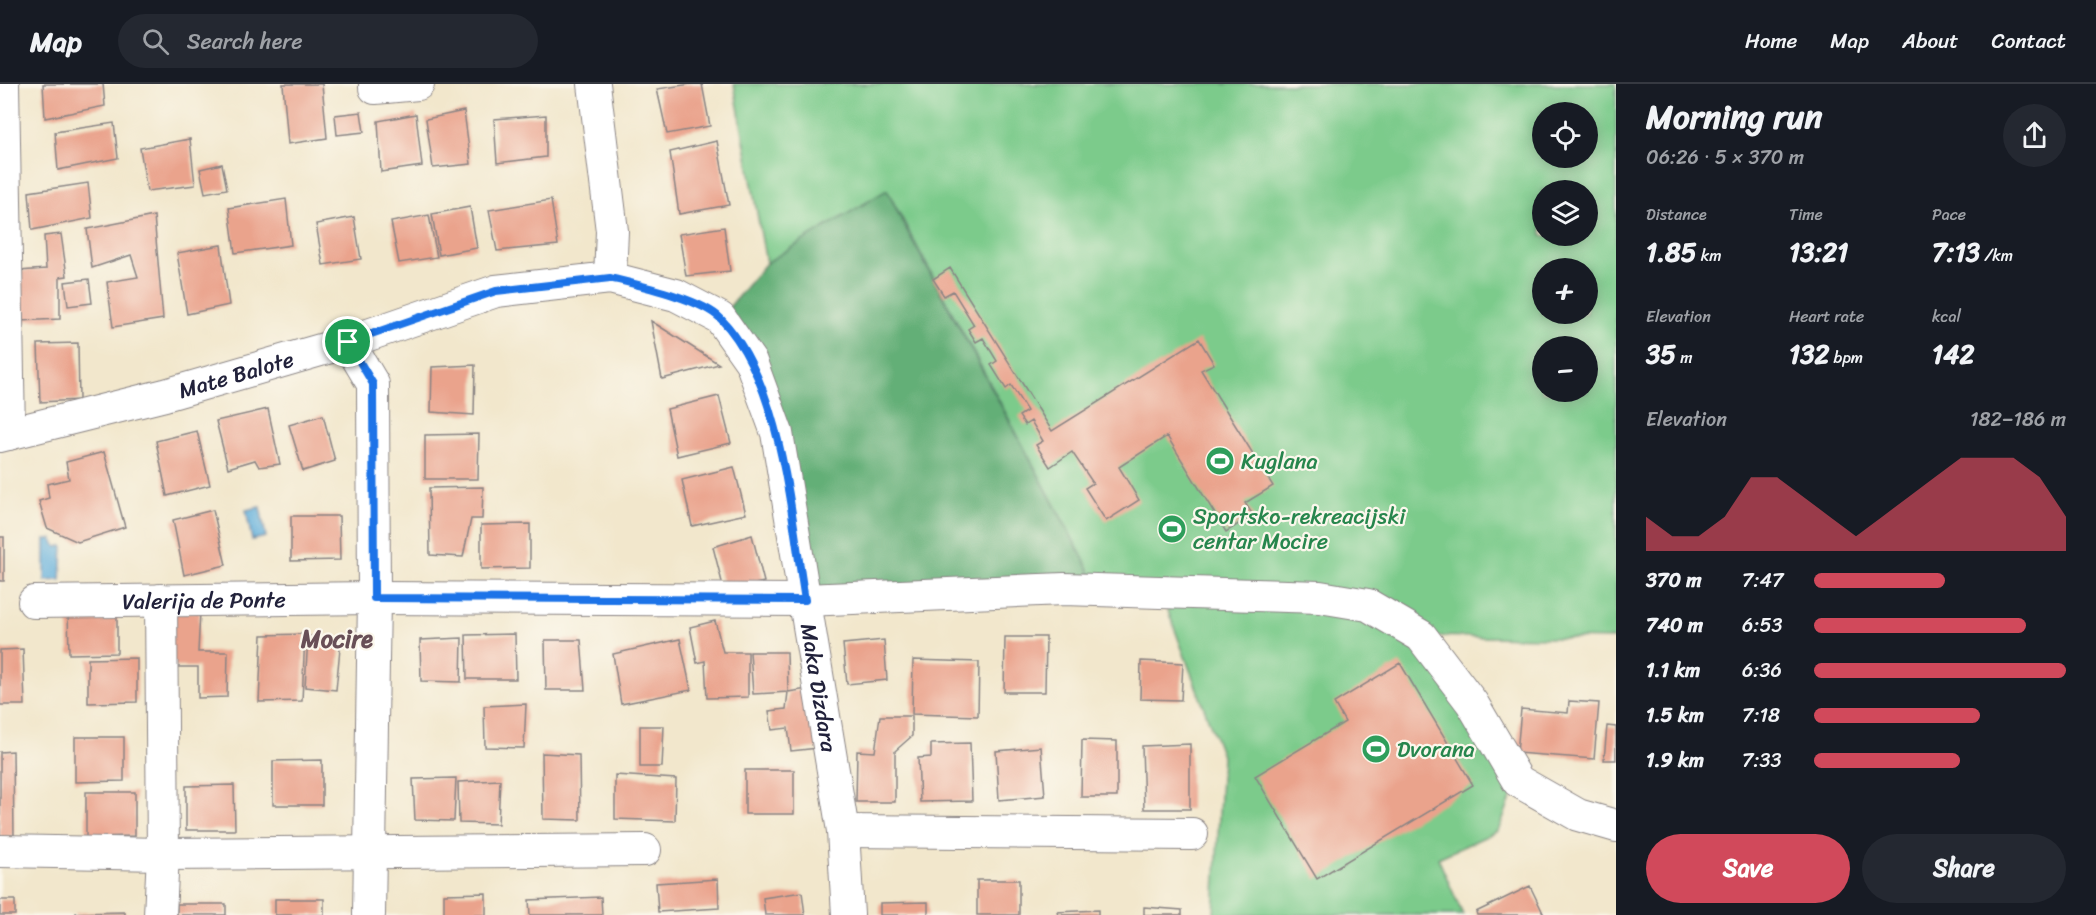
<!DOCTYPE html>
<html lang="en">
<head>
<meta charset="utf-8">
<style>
	:root { --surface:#171b24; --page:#242831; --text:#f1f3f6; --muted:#9ea1a6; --line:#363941; --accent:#d1495b }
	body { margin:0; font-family:Sriracha,sans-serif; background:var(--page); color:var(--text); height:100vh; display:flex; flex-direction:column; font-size:22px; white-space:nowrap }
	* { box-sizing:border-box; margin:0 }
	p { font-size:20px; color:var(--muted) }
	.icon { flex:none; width:33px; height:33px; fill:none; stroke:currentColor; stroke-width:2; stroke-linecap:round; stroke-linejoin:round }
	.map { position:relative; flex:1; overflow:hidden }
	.details { display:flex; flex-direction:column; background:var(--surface); width:480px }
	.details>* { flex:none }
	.fabs { position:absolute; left:1532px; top:18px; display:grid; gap:12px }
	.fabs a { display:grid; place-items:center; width:66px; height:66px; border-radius:50%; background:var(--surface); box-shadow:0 3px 15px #0003; font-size:30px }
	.pin { position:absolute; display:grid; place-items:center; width:51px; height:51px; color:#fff; margin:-26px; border:3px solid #fff; border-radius:50%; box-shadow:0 2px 6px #0007 }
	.round { display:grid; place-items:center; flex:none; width:63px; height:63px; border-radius:32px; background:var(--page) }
	.headline { display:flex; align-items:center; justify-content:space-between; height:102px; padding:0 30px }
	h1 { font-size:33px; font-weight:700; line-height:45px }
	.metrics { display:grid; grid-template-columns:repeat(3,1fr); gap:9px; height:102px; padding:6px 30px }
	.metrics div { display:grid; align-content:center }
	.metrics b { font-size:26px; font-weight:700 }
	.metrics small { font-size:16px; font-weight:400 }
	.metrics p { font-size:16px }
	.chart { height:168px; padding:12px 30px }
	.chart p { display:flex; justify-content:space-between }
	.chart svg { width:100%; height:108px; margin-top:6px; fill:var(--accent); opacity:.7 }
	.action { display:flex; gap:12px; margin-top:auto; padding:12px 30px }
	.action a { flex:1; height:69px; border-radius:36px; background:var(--accent); color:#fff; font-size:24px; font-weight:700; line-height:69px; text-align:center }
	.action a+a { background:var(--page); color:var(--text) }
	ul { padding:0 30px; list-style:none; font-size:20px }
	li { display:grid; grid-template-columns:96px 72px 1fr; align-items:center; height:45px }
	li i { height:15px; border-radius:8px; background:var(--accent) }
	header { display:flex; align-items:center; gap:36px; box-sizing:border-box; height:84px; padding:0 30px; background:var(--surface); border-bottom:2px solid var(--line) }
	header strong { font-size:28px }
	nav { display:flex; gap:33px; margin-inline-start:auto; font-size:21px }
	.search { width:420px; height:54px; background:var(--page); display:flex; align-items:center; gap:15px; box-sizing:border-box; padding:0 21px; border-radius:33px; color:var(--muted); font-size:22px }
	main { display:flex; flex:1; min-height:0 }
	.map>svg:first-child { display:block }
	.green { fill:#7bcb8b; stroke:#4e7663; stroke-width:1.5; fill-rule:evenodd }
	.forest { fill:#64af77; stroke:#436859; stroke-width:1.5 }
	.water { fill:#61aeda; stroke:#42688a; stroke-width:1.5 }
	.building { fill:#eaa38c }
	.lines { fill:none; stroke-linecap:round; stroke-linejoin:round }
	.minor-casing { stroke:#8a8484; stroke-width:34 }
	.minor { stroke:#fff; stroke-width:32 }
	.route-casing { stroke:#fff; stroke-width:12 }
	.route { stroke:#1a73e8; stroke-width:8 }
	.labels { text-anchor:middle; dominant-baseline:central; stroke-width:4.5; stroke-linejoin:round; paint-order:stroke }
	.street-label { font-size:22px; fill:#22223b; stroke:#fbf7ec }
	.leisure-label { font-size:22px; fill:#27864d; stroke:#fbf7ec; text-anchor:start }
	.neighbourhood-label { font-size:24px; font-weight:bold; fill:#684f57; stroke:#fbf7ec }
</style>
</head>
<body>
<header>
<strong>Map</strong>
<div class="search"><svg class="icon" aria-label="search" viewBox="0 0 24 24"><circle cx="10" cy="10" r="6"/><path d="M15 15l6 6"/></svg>Search here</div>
<nav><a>Home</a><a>Map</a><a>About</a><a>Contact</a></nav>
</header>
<main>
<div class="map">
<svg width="1616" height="831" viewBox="0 0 1616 831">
	<rect width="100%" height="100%" fill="#fbf7ec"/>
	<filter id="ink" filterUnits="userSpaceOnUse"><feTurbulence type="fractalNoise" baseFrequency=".0167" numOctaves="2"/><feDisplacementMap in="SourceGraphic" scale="12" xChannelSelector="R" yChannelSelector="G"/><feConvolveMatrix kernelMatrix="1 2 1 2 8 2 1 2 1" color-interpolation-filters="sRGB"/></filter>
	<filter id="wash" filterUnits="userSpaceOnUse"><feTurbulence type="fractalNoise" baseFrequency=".008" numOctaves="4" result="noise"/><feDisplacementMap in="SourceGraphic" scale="24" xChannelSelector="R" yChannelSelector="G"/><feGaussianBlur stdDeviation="1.35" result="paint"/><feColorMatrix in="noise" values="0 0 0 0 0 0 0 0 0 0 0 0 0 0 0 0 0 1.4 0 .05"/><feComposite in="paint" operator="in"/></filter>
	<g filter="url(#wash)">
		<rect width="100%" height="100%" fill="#f2e7cc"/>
		<path class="green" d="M734 0H1616V555L1421 552 1518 697 1498 747 1438 774 1463 831H1214L1222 672 1162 511 1100 506 887 106 766 179ZM1542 28H1587V74H1542ZM1542 106H1587V152H1542ZM1542 184H1587V230H1542ZM1542 262H1587V308H1542Z"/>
		<path class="forest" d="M887 106 902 137 1100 506 805 516 777 349 720 234 766 179Z"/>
		<path class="water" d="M260 423 266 453 252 456 246 426Z
			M45 455H52L57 463 63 462 61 496 45 497Z"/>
		<g id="blocks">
			<path class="building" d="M43 0H103L105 22 45 34Z
				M283 0H322L327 54 288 60Z
				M691 0H702L710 42 667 50 657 5Z
				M464 27 471 80 433 84 426 35Z
				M361 28 364 48 337 51 335 31Z
				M416 30 422 82 381 88 378 37Z
				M546 31V73L497 79 494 35Z
				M114 39 118 74 58 86 55 48Z
				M190 55 195 101 147 107 140 64Z
				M717 57 729 121 679 130 670 68Z
				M222 80 227 105 205 109 200 85Z
				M88 99 92 134 32 146 29 108Z
				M286 115 291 161 235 169 229 124Z
				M551 116 558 161 497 167 489 126Z
				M470 123 477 164 439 171 432 130Z
				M429 131 437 173 399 179 391 138Z
				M154 132 163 235 113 243 107 198 138 193 131 171 92 184 87 145Z
				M354 133 361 175 323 181 316 140Z
				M724 143 730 187 686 192 679 150Z
				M61 150 67 192 60 193V235L20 237 19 187 46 185 44 152Z
				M221 161 229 221 187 230 177 169Z
				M950 184 1052 347 1199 255 1214 280 1201 286 1273 402 1245 419 1253 431 1226 448 1167 352 1119 383 1139 416 1106 437 1085 404 1093 399 1072 368 1050 383 1036 361 1043 357 1031 337 1025 341 1019 332 1027 327 1011 301 1006 305 991 281 997 277 983 254 976 258 968 245 974 241 953 207 944 212 933 195Z
				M89 195 92 219 68 222 65 198Z
				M651 237 719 280 662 295Z
				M78 259 79 316 40 318 38 260Z
				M475 281 474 331 431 328 432 283Z
				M719 312 731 359 677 372 667 325Z
				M268 325 280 380 259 383 255 376 228 384 216 337Z
				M323 331 335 377 303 387 289 341Z
				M197 347 210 401 167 412 156 357Z
				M479 350 478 395H425V351Z
				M104 368 125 443 78 458 47 444 39 417 49 414 47 400 69 395 66 378Z
				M734 383 746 430 692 442 682 396Z
				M483 403 482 435H471L463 473 430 471 429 404Z
				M213 426 226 481 184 491 173 436Z
				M291 432H339L340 476 291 477Z
				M530 440V484L481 485V441Z
				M752 451 764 498 724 506 713 463Z
				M0 453H4V497H0Z
				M117 525V569L69 570 68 526Z
				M172 527 200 528 198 568H228L227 613 198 614V583H170Z
				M715 537 723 568H748V613L707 614 705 577 697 579 690 543Z
				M305 550 302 617 259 618 262 551Z
				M515 550 516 595H467L466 551Z
				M308 552 341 554 336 606 305 603Z
				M1005 553H1046L1045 608H1004Z
				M462 554 461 598 421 597 420 556Z
				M680 555 691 606 621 620 613 570Z
				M545 556H581L585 606H546Z
				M884 556 887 596 847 600 843 560Z
				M23 565 25 621H0V566Z
				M750 568H787L788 608 753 610Z
				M137 574V618L88 619V575Z
				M913 576 979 578 978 632 912 630Z
				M1141 577 1183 579 1181 616 1140 615Z
				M1400 579 1473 701 1317 795 1255 692 1345 638 1334 619Z
				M808 605 818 664 791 667 788 644 772 646 769 627 786 625 788 608Z
				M1569 617 1599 619 1594 675 1517 669 1521 625 1568 629Z
				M526 620 524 664 485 663 484 622Z
				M880 632H912V652L895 667V718H856L857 667 875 668Z
				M640 642H664L662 683H640Z
				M1607 642 1616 643V676H1604Z
				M75 653H124V697L75 698Z
				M1082 656 1117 657V713H1081Z
				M970 659 972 717 920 718 918 674 931 673V660Z
				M1190 660V725H1144L1142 662Z
				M1041 663 1045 712 999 716 996 667Z
				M13 667 14 753H0V668Z
				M542 669 579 671 580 736 543 735Z
				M322 676V721H273V677Z
				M745 686H794V730H745Z
				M615 691 676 695 675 737 615 735Z
				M456 694 454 737 415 736 413 695Z
				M500 696 498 740 459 739 458 698Z
				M234 701 235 746H186V702Z
				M86 708H135V752L86 753Z
				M718 795 719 824 658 828 656 799Z
				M977 796H1019V831H977Z
				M1530 802 1544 831H1477L1476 828Z
				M802 808 805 831H765L763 814Z
				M486 809V831H444V810Z
				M601 813 602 831H530L529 816Z
				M275 815H324V831H275Z
				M0 816H15V831H0Z
				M928 818V831H880V819Z
				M177 820H226V831H177Z
				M1144 823 1182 826V831H1144Z
				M1098 826V831H1058L1057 828Z
				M125 828V831H76V829Z"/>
		</g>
	</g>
	<g filter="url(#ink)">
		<use href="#blocks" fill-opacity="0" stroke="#8a8484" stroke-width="1.5"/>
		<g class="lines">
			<g class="minor-casing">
				<g id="minor">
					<path d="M3 0 9 350"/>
					<path d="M375 0V4L418 0"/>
					<path d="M594 0 612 147 610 194"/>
					<path d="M348 258 373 300 374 514 369 831"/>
					<path id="s1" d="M0 352 165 311 348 258 496 207 610 194 676 211 720 234 751 278 777 349 843 747 848 831"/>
					<path id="s2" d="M34 518 374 514 805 516 1064 505 1320 513 1368 521 1421 552 1472 619 1518 697 1578 731 1616 742"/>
					<path d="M843 747 1192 750"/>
					<path d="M0 767 163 770 645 766"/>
					<path d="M160 831 163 770 161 516"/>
				</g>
			</g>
			<use href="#minor" class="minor"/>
		</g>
	</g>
	<g class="lines" filter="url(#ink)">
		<g class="route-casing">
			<path id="route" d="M610 194C638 201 702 215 721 235 782 298 791 433 805 516L374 514 373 300 348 258 496 207Z"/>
		</g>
		<use href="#route" class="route"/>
	</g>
	<defs>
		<g id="stadium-disc" transform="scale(1.5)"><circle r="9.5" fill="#2e9e5b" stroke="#fbf7ec"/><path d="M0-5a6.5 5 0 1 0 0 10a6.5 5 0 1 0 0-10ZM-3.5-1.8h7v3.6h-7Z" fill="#fff"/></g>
	</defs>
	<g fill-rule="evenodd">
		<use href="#stadium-disc" x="1220" y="377"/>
		<use href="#stadium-disc" x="1172" y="445"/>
		<use href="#stadium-disc" x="1376" y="665"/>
	</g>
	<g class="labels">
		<g class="street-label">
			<text stroke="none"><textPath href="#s1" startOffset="244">Mate Balote</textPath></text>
			<text stroke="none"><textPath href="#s2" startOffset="170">Valerija de Ponte</textPath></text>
			<text stroke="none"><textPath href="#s1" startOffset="1137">Maka Dizdara</textPath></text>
		</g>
		<g class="leisure-label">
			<text x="1241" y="377">Kuglana</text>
			<text x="1193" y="432">Sportsko-rekreacijski<tspan x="1193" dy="25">centar Mocire</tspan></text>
			<text x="1397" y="665">Dvorana</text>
		</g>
		<g class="neighbourhood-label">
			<text x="337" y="555">Mocire</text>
		</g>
	</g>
</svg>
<div class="fabs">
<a><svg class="icon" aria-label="locate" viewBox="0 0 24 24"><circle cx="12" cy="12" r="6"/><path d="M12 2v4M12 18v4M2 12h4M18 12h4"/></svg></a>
<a><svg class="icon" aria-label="layers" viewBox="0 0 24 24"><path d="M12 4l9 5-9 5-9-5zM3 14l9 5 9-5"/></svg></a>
<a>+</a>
<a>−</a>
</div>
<div class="pin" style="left:348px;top:258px;background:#1e9e55"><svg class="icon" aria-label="arrive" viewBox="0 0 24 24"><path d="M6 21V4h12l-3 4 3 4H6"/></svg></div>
</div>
<section class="details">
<div class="headline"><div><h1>Morning run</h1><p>06:26 · 5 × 370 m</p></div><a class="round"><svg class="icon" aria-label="share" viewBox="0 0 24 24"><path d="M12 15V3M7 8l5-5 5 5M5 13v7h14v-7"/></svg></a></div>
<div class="metrics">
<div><p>Distance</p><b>1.85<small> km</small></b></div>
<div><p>Time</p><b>13:21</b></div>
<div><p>Pace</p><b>7:13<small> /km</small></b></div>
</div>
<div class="metrics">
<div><p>Elevation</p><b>35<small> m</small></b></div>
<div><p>Heart rate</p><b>132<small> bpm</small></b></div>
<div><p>kcal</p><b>142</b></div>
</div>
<div class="chart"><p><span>Elevation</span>182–186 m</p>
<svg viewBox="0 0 160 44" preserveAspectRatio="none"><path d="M0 44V30L10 38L20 38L30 30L40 14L50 14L60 22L70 30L80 38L90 30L100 22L110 14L120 6L130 6L140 6L150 14L160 30V44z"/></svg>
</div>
<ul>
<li><b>370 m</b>7:47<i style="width:52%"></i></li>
<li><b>740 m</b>6:53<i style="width:84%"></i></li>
<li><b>1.1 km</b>6:36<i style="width:100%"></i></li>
<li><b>1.5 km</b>7:18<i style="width:66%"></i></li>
<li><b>1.9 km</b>7:33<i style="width:58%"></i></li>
</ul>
<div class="action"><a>Save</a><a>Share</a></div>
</section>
</main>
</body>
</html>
